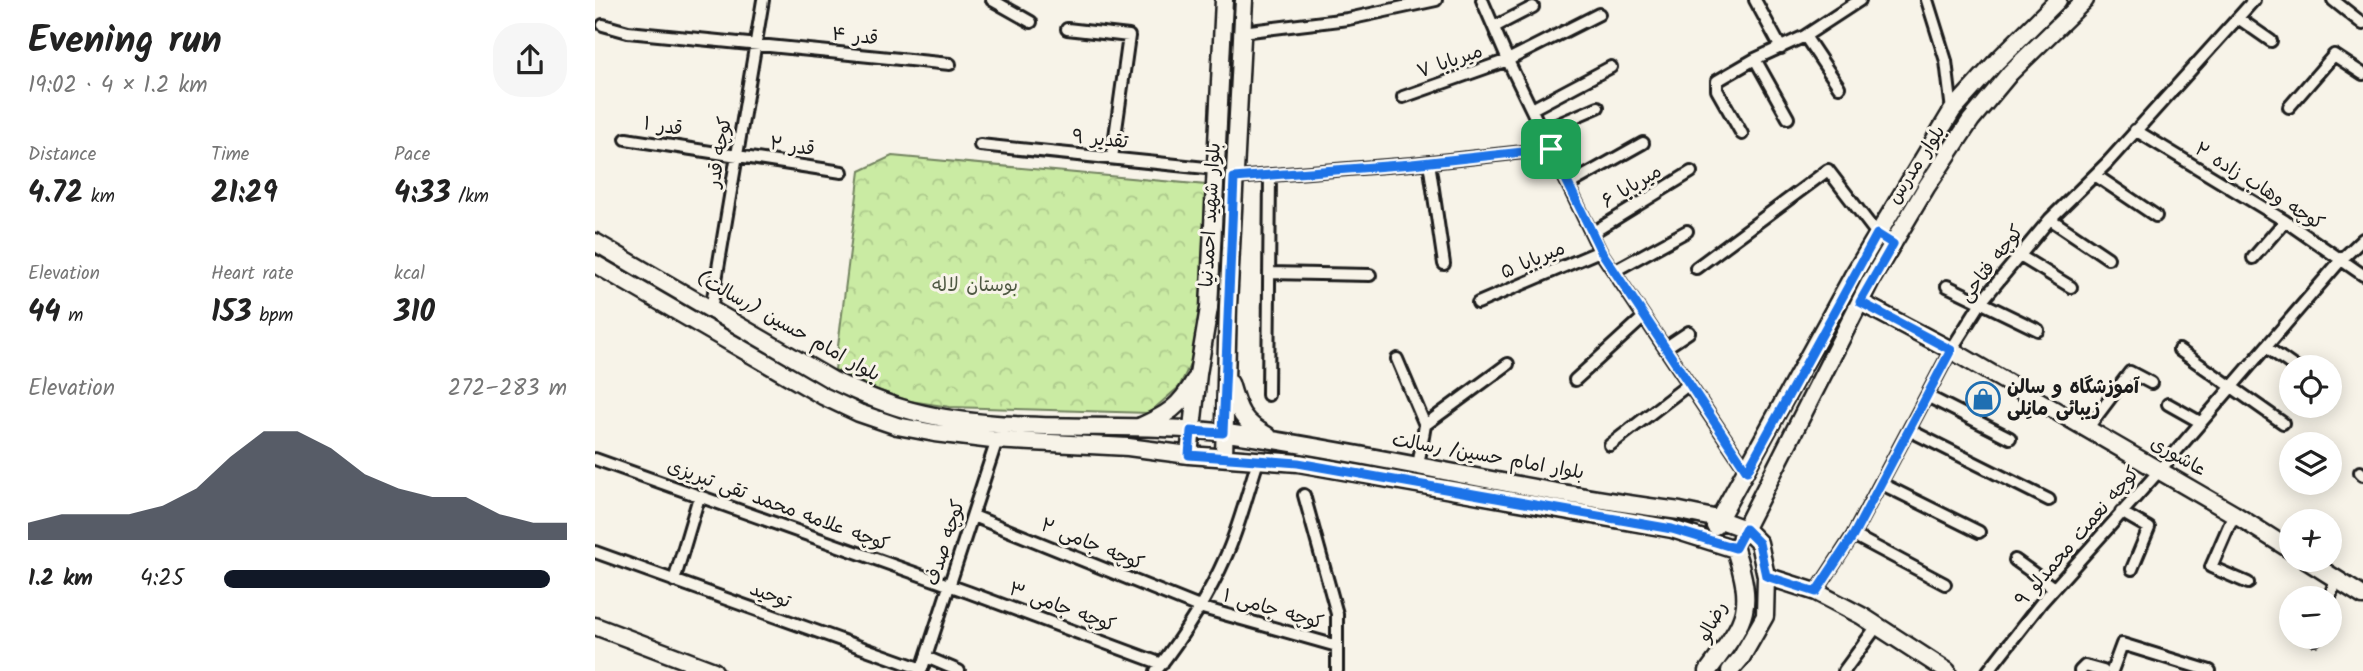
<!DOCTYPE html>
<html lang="en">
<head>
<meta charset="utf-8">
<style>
	:root { --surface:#fff; --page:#f6f6f6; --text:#222; --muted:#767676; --accent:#111827 }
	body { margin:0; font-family:Kalam,"Playpen Sans Arabic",sans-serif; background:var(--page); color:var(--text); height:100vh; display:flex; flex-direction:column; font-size:26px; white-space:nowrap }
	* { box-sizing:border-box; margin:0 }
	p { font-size:23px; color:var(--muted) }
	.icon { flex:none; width:38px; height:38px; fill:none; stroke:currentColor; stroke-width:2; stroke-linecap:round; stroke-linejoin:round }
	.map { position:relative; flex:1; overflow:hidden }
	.details { display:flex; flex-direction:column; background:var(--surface); width:595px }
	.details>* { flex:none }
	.fabs { position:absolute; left:1684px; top:355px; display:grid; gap:14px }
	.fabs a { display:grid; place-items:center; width:63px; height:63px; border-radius:50%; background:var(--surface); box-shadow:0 4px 18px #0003; font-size:35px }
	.pin { position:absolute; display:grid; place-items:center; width:60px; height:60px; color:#fff; margin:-30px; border-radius:14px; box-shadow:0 4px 10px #0006 }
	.round { display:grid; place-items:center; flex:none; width:74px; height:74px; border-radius:28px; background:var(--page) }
	.overview { display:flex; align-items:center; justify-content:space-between; height:119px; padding:0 28px }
	h1 { font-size:38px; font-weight:700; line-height:52px }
	.metrics { display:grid; grid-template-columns:repeat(3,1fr); gap:10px; height:119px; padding:7px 28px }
	.metrics div { display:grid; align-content:center }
	.metrics b { font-size:30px; font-weight:700 }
	.metrics small { font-size:19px; font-weight:400 }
	.metrics p { font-size:19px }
	.chart { height:196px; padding:14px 28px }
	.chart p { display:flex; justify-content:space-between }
	.chart svg { width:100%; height:126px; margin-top:7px; fill:var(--accent); opacity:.7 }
	ul { padding:0 28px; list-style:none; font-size:23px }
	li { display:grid; grid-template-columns:112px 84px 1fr; align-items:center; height:52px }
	li i { height:18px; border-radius:9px; background:var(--accent) }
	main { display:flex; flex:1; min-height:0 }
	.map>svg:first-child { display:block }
	.forest { fill:url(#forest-crowns); stroke:#738460; stroke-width:2 }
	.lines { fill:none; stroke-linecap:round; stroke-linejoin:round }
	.street-casing { stroke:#1c1c1c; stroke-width:16 }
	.secondary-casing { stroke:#1c1c1c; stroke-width:21 }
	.street { stroke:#f7f3e8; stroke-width:10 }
	.secondary { stroke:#f7f3e8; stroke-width:16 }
	.route-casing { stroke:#fff; stroke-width:14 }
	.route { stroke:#1a73e8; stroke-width:9 }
	.labels { text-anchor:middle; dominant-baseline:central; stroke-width:6; stroke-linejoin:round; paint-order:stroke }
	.street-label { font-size:19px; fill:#1c1c1c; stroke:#f7f3e8 }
	.park-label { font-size:19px; fill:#505a44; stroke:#f7f3e8 }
	.poi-label { font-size:19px; font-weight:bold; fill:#1c1c1c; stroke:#f7f3e8; text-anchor:start }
</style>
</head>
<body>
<main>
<section class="details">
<div class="overview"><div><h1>Evening run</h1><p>19:02 · 4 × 1.2 km</p></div><a class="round"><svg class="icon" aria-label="share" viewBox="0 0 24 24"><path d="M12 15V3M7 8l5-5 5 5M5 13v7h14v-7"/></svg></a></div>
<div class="metrics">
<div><p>Distance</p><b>4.72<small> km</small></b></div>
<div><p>Time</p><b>21:29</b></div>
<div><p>Pace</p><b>4:33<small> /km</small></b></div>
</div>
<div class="metrics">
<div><p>Elevation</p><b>44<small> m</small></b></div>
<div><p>Heart rate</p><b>153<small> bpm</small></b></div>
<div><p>kcal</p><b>310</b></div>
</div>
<div class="chart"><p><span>Elevation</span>272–283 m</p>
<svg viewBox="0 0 160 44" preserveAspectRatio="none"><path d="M0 44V38L10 35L20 35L30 35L40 32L50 26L60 15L70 6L80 6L90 12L100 21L110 26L120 29L130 29L140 35L150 38L160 38V44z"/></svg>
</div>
<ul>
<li><b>1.2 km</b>4:25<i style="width:95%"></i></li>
</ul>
</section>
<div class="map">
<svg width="1768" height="671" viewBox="0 0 1768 671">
	<defs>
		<pattern id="forest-crowns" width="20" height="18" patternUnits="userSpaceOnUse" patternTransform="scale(1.75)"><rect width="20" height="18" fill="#caeba3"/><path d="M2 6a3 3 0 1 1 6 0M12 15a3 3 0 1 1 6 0" fill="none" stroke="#adc98c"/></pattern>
	</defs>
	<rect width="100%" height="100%" fill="#f7f3e8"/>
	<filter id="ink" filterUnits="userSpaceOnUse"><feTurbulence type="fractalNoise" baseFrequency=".0143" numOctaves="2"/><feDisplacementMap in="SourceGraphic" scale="14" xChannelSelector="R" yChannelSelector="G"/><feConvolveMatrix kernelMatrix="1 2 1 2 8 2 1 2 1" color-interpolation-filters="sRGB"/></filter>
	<g filter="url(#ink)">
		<path class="forest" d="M297 156 611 185 604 337 598 359 584 387 554 413 355 407 315 401 279 389 240 370 265 171Z"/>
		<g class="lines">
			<g class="street-casing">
				<path id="street" d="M397 0 436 22
					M887 0 915 65 1005 251 1152 471
					M1160 0 1186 48
					M1332 0 1351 61 1357 111
					M1738 0 1768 24
					M1643 18 1676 41
					M8 25 33 32 355 64
					M899 27 938 7
					M472 29 534 36 517 158
					M647 32 753 19 841 0
					M1210 36 1244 87
					M1160 59 1193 118
					M808 97 913 60 1004 14
					M1694 107 1739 55 1768 74
					M937 109 1016 67
					M1540 130 1690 221 1768 275
					M947 131 1003 107
					M1147 134 1122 90V81L1160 59 1210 36 1265 0
					M31 139 247 172
					M385 145 621 169
					M834 162 849 264
					M1500 175 1561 216
					M639 178 817 164 956 149
					M973 185 1048 143
					M1455 219 1513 258
					M997 233 1096 172
					M1425 256 1476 287
					M1658 258 1690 221
					M1101 268 1233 170 1282 234 1298 244
					M1019 271 1092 231
					M674 273 775 275
					M1352 286 1443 330
					M883 303 1005 251
					M116 310 168 0
					M1671 347 1701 368
					M1070 348 1094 332
					M1584 350 1688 423
					M802 359 830 425 823 466
					M980 380 1049 317
					M673 395 675 175
					M1332 396 1415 438
					M1573 404 1605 422
					M830 425 913 364
					M1492 429 1535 372 1556 383
					M1314 430 1454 500
					M1015 445 1094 384
					M0 459 373 592 567 664
					M1765 472 1768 475
					M1287 484 1384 532
					M709 495 742 614V671
					M1526 512 1554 528 1537 569
					M1639 514 1616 567 1653 583
					M378 516 604 607 742 646
					M1258 535 1350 584
					M0 552 327 669 402 440
					M1420 560 1459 588
					M79 581 104 497
					M1221 592 1258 535 1356 350 1387 301 1455 219 1512 163 1659 0
					M1734 599 1741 579
					M1720 639 1721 637
					M331 657 364 671
					M561 671C589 635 613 597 631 556 645 525 653 490 664 458
					M1249 671 1282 626
					M1393 671 1446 603 1565 470 1746 260 1768 239
					M1485 671 1490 666 1508 671
					M1517 671 1527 644 1615 671"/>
			</g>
			<g class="secondary-casing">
				<path id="secondary" d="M0 242 237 380C260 391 282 401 306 408 407 438 527 419 632 433 783 454 933 492 1085 511L1123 519 1150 529 1164 543 1171 576 1170 616 1146 658 1135 671
					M0 264 228 396 264 413 302 426 340 433 397 440 533 447 594 455 703 463 1077 529 1140 549
					M1265 302 1356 350 1639 514 1696 550
					M635 383C643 411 647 422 673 436
					M544 427C572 415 585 407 600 380
					M594 455 603 374 614 308 629 0
					M629 456 633 306 649 0
					M1120 526 1257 277 1357 111 1402 61 1463 0
					M1146 536 1275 282 1332 186 1376 120 1415 73 1490 0
					M1711 560 1768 596
					M1171 576 1221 592 1267 616 1352 671
					M0 626 119 671
					M1113 671C1151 619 1160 612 1140 549"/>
			</g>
			<use href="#street" class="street"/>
			<use href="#secondary" class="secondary"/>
		</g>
	</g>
	<g class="lines" filter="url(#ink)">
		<g class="route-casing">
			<path id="route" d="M956 149 1006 251 1152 471 1282 234 1298 244 1265 302 1356 350 1258 536 1221 592 1171 576 1164 543 1150 529 1140 548 1077 529 703 463 594 455 596 431 628 433 639 178 817 164Z"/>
		</g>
		<use href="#route" class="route"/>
	</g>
	<defs>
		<g id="shop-ring" transform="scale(1.75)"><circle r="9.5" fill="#f7f3e8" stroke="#1f6fb2" stroke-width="1.5"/><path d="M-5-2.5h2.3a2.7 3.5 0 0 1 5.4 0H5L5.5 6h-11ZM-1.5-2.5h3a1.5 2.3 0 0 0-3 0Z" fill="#1f6fb2"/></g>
	</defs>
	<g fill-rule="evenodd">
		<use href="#shop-ring" x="1388" y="399"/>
	</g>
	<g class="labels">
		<g class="street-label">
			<text transform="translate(260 37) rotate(6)">قدر ۴</text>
			<text transform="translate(855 62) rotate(-19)">میربابا ۷</text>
			<text transform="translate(68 127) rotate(9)">قدر ۱</text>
			<text transform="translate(505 140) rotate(6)">۹ تقدیر</text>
			<text transform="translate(197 147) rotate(8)">قدر ۲</text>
			<text transform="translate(125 152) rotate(-80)">کوچه قدر</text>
			<text transform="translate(1322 165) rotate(-57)">بلوار مدرس</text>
			<text transform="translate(1037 187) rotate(-31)">میربابا ۶</text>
			<text transform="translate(1664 187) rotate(32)">کوچه وهاب زاده ۲</text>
			<text transform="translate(616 215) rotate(-87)">بلوار شهید احمدنیا</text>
			<text transform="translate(938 261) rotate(-23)">میربابا ۵</text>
			<text transform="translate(1397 264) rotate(-52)">کوچه فتاحی</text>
			<text transform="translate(193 327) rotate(29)">بلوار امام حسین (رسالت)</text>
			<text transform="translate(893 457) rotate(10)">بلوار امام حسین/ رسالت</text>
			<text transform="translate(1583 457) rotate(30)">عاشوری</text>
			<text transform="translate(183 506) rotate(20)">کوچه علامه محمد تقی تبریزی</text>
			<text transform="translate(1483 537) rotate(-49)">کوچه نعمت محمدلو ۹</text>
			<text transform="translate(351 543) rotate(-72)">کوچه صدف</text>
			<text transform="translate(497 545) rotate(22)">کوچه جامی ۲</text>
			<text transform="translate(175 596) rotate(20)">توحید</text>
			<text transform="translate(467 608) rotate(20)">کوچه جامی ۳</text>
			<text transform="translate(678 610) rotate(16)">کوچه جامی ۱</text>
			<text transform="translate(1118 622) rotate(-62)">رضالو</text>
		</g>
		<g class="park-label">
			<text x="380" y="286">بوستان لاله</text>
		</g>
		<g class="poi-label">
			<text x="1412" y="388">آموزشگاه و سالن<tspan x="1412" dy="22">زیبائی مانِلی</tspan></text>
		</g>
	</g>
</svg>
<div class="fabs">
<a><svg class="icon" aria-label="locate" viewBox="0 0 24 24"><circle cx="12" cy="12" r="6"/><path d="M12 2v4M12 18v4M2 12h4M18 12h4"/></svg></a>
<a><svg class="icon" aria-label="layers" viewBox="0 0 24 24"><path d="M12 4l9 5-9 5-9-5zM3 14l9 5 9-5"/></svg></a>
<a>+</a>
<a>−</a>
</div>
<div class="pin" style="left:956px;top:149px;background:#1e9e55"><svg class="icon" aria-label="arrive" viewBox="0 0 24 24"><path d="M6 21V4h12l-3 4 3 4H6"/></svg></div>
</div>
</main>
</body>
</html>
